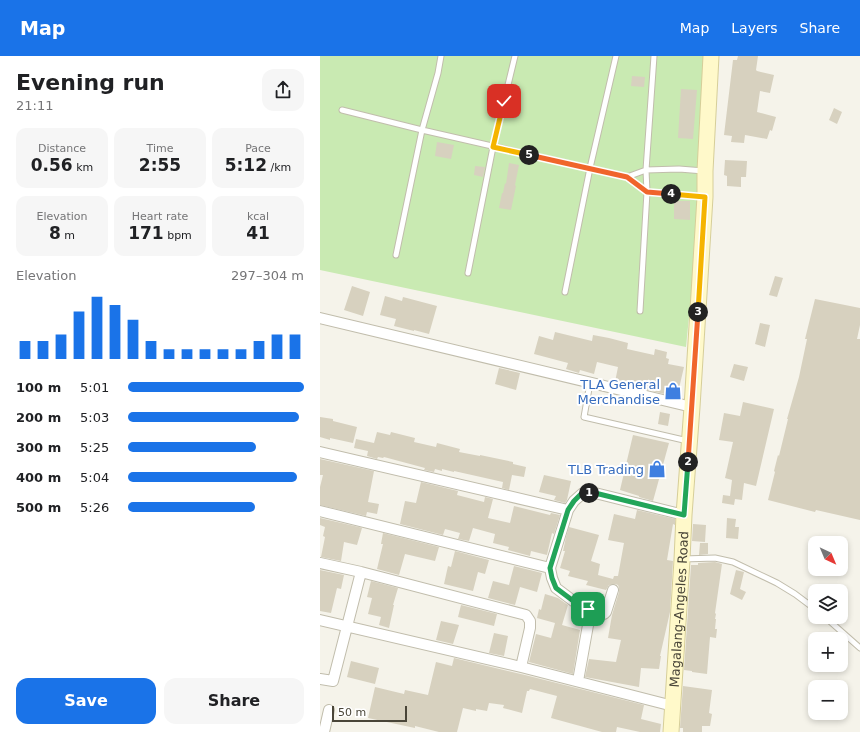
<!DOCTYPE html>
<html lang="en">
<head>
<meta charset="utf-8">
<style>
	:root { --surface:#fff; --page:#f6f6f6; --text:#202124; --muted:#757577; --accent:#1a73e8 }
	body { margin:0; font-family:"DejaVu Sans",sans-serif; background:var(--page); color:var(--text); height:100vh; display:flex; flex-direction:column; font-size:15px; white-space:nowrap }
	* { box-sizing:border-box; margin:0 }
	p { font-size:13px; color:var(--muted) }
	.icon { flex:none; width:22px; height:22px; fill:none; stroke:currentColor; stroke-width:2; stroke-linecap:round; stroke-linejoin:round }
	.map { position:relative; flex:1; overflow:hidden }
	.drawer { display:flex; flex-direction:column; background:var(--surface); width:320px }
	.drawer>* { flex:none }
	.needle { width:26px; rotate:136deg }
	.fabs { position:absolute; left:488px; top:480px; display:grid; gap:8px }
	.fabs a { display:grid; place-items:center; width:40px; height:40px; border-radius:8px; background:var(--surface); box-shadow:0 2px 6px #0003; font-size:20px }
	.scale { position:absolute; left:12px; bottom:10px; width:75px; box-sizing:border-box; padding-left:4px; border:2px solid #494538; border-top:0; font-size:11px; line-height:14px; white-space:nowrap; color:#494538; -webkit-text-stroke:3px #fff; paint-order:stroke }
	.pin { position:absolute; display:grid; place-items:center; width:34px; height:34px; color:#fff; margin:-17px; border-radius:8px; box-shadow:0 2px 6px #0006 }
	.km { position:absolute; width:20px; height:20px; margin:-10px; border-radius:50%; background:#222; color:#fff; font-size:11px; line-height:20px; text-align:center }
	.round { display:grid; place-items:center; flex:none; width:42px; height:42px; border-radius:12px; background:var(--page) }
	.summary { display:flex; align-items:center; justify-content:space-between; height:68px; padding:0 16px }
	h1 { font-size:22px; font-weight:700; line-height:30px }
	.stats { display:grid; grid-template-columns:repeat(3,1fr); gap:6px; height:68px; padding:4px 16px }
	.stats div { display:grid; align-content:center; border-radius:10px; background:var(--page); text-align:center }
	.stats b { font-size:17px; font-weight:700 }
	.stats small { font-size:11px; font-weight:400 }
	.stats p { font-size:11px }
	.chart { height:112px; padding:8px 16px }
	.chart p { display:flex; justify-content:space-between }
	.chart svg { width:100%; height:72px; margin-top:4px; stroke:var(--accent); stroke-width:6 }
	.button { display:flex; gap:8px; margin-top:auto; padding:8px 16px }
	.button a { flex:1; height:46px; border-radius:12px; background:var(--accent); color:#fff; font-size:16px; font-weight:700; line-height:46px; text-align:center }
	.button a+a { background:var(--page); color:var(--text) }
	ul { padding:0 16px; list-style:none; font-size:13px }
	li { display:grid; grid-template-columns:64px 48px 1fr; align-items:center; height:30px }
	li i { height:10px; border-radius:5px; background:var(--accent) }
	header { display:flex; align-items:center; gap:24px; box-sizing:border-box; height:56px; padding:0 20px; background:var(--accent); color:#fff }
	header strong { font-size:19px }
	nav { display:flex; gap:22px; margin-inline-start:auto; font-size:14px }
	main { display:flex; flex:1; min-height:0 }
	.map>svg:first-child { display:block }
	.green { fill:#c9eab2 }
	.building { fill:#d7d1bf }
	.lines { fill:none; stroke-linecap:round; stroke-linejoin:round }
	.lane-casing { stroke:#c1bdac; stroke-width:7 }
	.street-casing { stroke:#c1bdac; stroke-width:12 }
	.secondary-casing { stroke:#d6ce99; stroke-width:17 }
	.lane { stroke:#fff; stroke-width:5 }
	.street { stroke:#fff; stroke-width:10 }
	.secondary { stroke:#fff9ca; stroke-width:15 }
	.split-1-casing { stroke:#fff; stroke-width:8 }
	.split-2-casing { stroke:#fff; stroke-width:8 }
	.split-3-casing { stroke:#fff; stroke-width:8 }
	.split-4-casing { stroke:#fff; stroke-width:8 }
	.split-5-casing { stroke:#fff; stroke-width:8 }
	.split-6-casing { stroke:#fff; stroke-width:8 }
	.split-1 { stroke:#22a559; stroke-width:5 }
	.split-2 { stroke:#22a559; stroke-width:5 }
	.split-3 { stroke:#f0652b; stroke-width:5 }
	.split-4 { stroke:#f5b400; stroke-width:5 }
	.split-5 { stroke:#f0652b; stroke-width:5 }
	.split-6 { stroke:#f5b400; stroke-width:5 }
	.labels { text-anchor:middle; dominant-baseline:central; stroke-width:4; stroke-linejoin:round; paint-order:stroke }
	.shop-label { font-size:13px; fill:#366cbe; stroke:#fff; text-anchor:end }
	.street-label { font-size:13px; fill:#494538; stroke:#fff }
</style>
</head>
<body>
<header>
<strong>Map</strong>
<nav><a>Map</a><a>Layers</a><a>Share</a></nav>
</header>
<main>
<section class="drawer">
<div class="summary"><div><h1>Evening run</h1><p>21:11</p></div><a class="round"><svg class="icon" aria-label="share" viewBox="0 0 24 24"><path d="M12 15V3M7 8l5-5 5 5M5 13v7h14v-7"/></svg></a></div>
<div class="stats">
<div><p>Distance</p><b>0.56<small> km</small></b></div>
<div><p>Time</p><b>2:55</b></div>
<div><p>Pace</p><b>5:12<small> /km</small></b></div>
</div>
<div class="stats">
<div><p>Elevation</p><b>8<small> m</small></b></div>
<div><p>Heart rate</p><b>171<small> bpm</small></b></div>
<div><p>kcal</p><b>41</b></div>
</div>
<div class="chart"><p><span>Elevation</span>297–304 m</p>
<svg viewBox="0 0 160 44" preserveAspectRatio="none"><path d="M5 44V33M15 44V33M25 44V29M35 44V15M45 44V6M55 44V11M65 44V20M75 44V33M85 44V38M95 44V38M105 44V38M115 44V38M125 44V38M135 44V33M145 44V29M155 44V29"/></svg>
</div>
<ul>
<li><b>100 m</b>5:01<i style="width:100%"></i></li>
<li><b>200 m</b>5:03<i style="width:97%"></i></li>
<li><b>300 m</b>5:25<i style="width:73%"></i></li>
<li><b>400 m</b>5:04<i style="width:96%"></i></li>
<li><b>500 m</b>5:26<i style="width:72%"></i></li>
</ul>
<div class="button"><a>Save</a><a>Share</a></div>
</section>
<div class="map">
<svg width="540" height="676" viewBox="0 0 540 676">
	<rect width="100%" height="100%" fill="#f5f3ea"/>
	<path class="green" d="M0 0H388L384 109 366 291 0 214Z"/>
	<path class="building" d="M418 0H438L436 14 437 15 454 19 450 37 440 35 437 56 456 61 452 75 450 74 447 83 425 79 424 87 411 86 412 80 404 79 413 4H417Z
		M312 20 325 21 324 31 311 30Z
		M361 33 377 34 373 83 358 82Z
		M514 52 522 56 517 68 509 64Z
		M117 86 134 89 131 103 115 100Z
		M405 104 427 105 426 121H421V131L407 130V120L404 119Z
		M189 107 199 109 195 129 196 130 191 154 179 152 182 137H183L185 127 186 128Z
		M155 110 165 111 163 121 154 119Z
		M354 145H370V164L354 163Z
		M455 220 463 222 457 241 449 239Z
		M32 230 50 236 43 260 24 254Z
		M65 240 82 245 83 241 117 250 109 278 94 274V275L74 270 76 263 60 259Z
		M495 243 540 252V269L537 283H540V464L496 454 495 456 448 444 455 416 454 415 458 399 459 400 468 363H467L479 321 487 283H485Z
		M440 267 450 269 445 291 435 288Z
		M235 276 272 285 273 279 289 282 308 287 307 293 334 299 335 293 347 296 346 302 349 303 348 308 364 311 357 341 295 326 298 311 277 306 274 318 260 314 259 317 246 313 248 307 214 298 219 280 233 284Z
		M414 308 428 311 424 325 410 321Z
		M179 312 200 317 196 334 175 328Z
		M423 346 454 353 436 430 424 427 422 444 415 443 414 449 402 447 403 439 410 440 412 424 405 422 413 386 399 384 404 357 420 360Z
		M340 356 350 358 348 370 338 368Z
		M0 361 13 363V365L37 371 33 387 10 382V384L0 381Z
		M57 376 70 379 71 376 95 382 94 386 116 391 117 387 140 393 139 396 160 400V399L193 406V408L206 411 204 421 192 419 189 434 182 432 183 426 134 415V416L122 413V415L115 413 114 416 104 414 105 412 64 401 63 402 58 401 57 403 47 400 48 395 34 392 36 383 54 387Z
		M313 379 349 387 333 445 319 441V440L300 434Z
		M0 403 54 415 48 446 59 448 57 458 47 456 46 460 0 449V431L3 419H0Z
		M224 419 251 425 247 444 245 447 234 444 236 440 219 436Z
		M101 426 138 435 137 439 164 446 165 441 173 443 168 462 190 467 194 450 230 459 231 457 240 459 234 478 232 477 227 499 211 495 210 500 188 494 189 491 173 487 175 478 153 472 149 485 138 483 140 477 125 473 123 479 80 468 85 445 96 447Z
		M317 454 355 463V469L353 468 347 504 353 505 350 556 340 600H341L339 613 321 612 319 631 265 621 269 603 296 606 301 584 288 582 292 559 299 536V532L298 529 295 528 289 529 286 534 266 529 268 525 248 520 250 515 240 512 245 495H243L246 481 249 471 279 479 271 505 280 508 278 519 293 523 294 520H298L304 487 288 484 294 458 315 463Z
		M0 462 43 472H42L37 489 24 486 21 505 1 501 5 481 3 480 5 471 0 469Z
		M407 462 416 463 415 471H419L418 483 406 482Z
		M373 468 386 469 385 486 372 485Z
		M63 477 119 491 115 505 85 498 79 519 57 513 63 488H61Z
		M380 487H388V498L379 499Z
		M135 495 169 504 165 518 158 516 153 535 124 528 128 510 131 511Z
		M395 506 402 508 395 557 396 558 395 563H396L395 573H397L396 582 390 581 387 618 372 616V615L364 614 371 509H378V507Z
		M194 510 222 517 217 536 200 531 195 549 168 542 173 525 189 529Z
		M0 514 24 519 21 533 17 532 11 557 0 555Z
		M416 514 424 516 420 533 426 536 422 544 410 538Z
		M51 525 78 532 73 549H74L69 572 59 569 61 561 48 558 52 542 47 541Z
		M225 538 238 542 248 549 242 569 260 574 253 618 209 606 216 578 231 582 235 567 217 562 219 553 221 554Z
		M141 549 177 558 174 570 138 561Z
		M121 565 139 569 133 588 116 584Z
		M174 577 188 580 184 600 169 597Z
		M134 602 205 619 324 649 321 663 341 668 340 676H320L297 671 296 676H282L231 662 237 640 210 633 209 635H207L202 657 183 652 184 649 169 647 167 655 156 653V655L143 652 137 676H119L95 670V672L48 662 55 631 84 638 85 634 108 639 116 606 132 610Z
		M31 605 59 612 55 628 27 621Z
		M363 630 392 634 389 657 392 658 390 670H382V676H363V672H360Z"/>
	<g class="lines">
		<g class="lane-casing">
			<path id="lane" d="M22 54 102 74 307 121 327 136 384 141
				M307 121 326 114 359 113 384 115
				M76 199 102 74 118 17 121 0
				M148 217 173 91 195 0
				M245 236 270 112 296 0
				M320 255 327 136 326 114 334 0
				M270 327 264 361 368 385
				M363 503 395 502 413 506 457 527 475 538 495 553
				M505 561 540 592"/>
		</g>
		<g class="street-casing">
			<path id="street" d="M0 262 372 351
				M0 396 248 454
				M0 455 230 512
				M0 507 41 516 206 559 210 565V572L201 611
				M270 558H284L286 556 293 534
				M0 564 201 611 353 650
				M0 623 13 625 41 516
				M258 625 270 558 268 553 256 547 236 532 232 522 230 512 248 454 254 445 263 437H275L364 459
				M4 676 9 654"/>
		</g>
		<g class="secondary-casing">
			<g id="secondary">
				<path id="s1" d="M351 676 362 504 364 459 372 351 385 141V115L391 0"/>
			</g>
		</g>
		<use href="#lane" class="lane"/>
		<use href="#street" class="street"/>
		<use href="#secondary" class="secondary"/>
	</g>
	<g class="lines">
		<g class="split-1-casing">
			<path id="split-1" d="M268 553 256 547 236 532 232 522 230 512 248 454 254 445 262 437H269"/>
		</g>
		<g class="split-2-casing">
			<path id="split-2" d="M269 437H275L364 459 368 406"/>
		</g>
		<g class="split-3-casing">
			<path id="split-3" d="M368 406 378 256"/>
		</g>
		<g class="split-4-casing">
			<path id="split-4" d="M351 138 385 141 378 256"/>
		</g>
		<g class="split-5-casing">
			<path id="split-5" d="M209 99 307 121 327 136 351 138"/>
		</g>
		<g class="split-6-casing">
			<path id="split-6" d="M184 45 173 91 209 99"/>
		</g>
		<use href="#split-1" class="split-1"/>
		<use href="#split-2" class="split-2"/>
		<use href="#split-3" class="split-3"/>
		<use href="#split-4" class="split-4"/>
		<use href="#split-5" class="split-5"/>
		<use href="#split-6" class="split-6"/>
	</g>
	<defs>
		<g id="shop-bare" transform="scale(1.38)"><path d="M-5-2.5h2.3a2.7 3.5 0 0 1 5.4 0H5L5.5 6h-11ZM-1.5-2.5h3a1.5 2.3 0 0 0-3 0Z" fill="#3f7fe0" stroke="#fff" stroke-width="2.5" paint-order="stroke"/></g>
	</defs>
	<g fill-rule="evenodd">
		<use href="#shop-bare" x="353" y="335"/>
		<use href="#shop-bare" x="337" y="413"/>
	</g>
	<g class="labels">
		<g class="shop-label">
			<text x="340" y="328">TLA General<tspan x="340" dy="15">Merchandise</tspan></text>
			<text x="324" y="413">TLB Trading</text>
		</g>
		<g class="street-label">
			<text stroke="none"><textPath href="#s1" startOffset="123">Magalang-Angeles Road</textPath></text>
		</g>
	</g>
</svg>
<div class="fabs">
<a><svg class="needle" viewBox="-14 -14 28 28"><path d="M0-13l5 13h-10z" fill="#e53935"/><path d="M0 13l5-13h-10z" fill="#757577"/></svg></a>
<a><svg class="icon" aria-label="layers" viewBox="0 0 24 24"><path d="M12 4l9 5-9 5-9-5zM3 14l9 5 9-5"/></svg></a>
<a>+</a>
<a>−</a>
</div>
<div class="scale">50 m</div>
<div class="pin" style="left:268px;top:553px;background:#1e9e55"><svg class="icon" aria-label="arrive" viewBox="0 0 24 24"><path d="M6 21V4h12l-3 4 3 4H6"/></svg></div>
<div class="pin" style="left:184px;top:45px;background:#d93025"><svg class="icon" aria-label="check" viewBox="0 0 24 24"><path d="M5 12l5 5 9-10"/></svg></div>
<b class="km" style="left:269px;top:437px">1</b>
<b class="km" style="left:368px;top:406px">2</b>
<b class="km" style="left:378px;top:256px">3</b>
<b class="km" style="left:351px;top:138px">4</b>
<b class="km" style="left:209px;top:99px">5</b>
</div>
</main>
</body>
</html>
